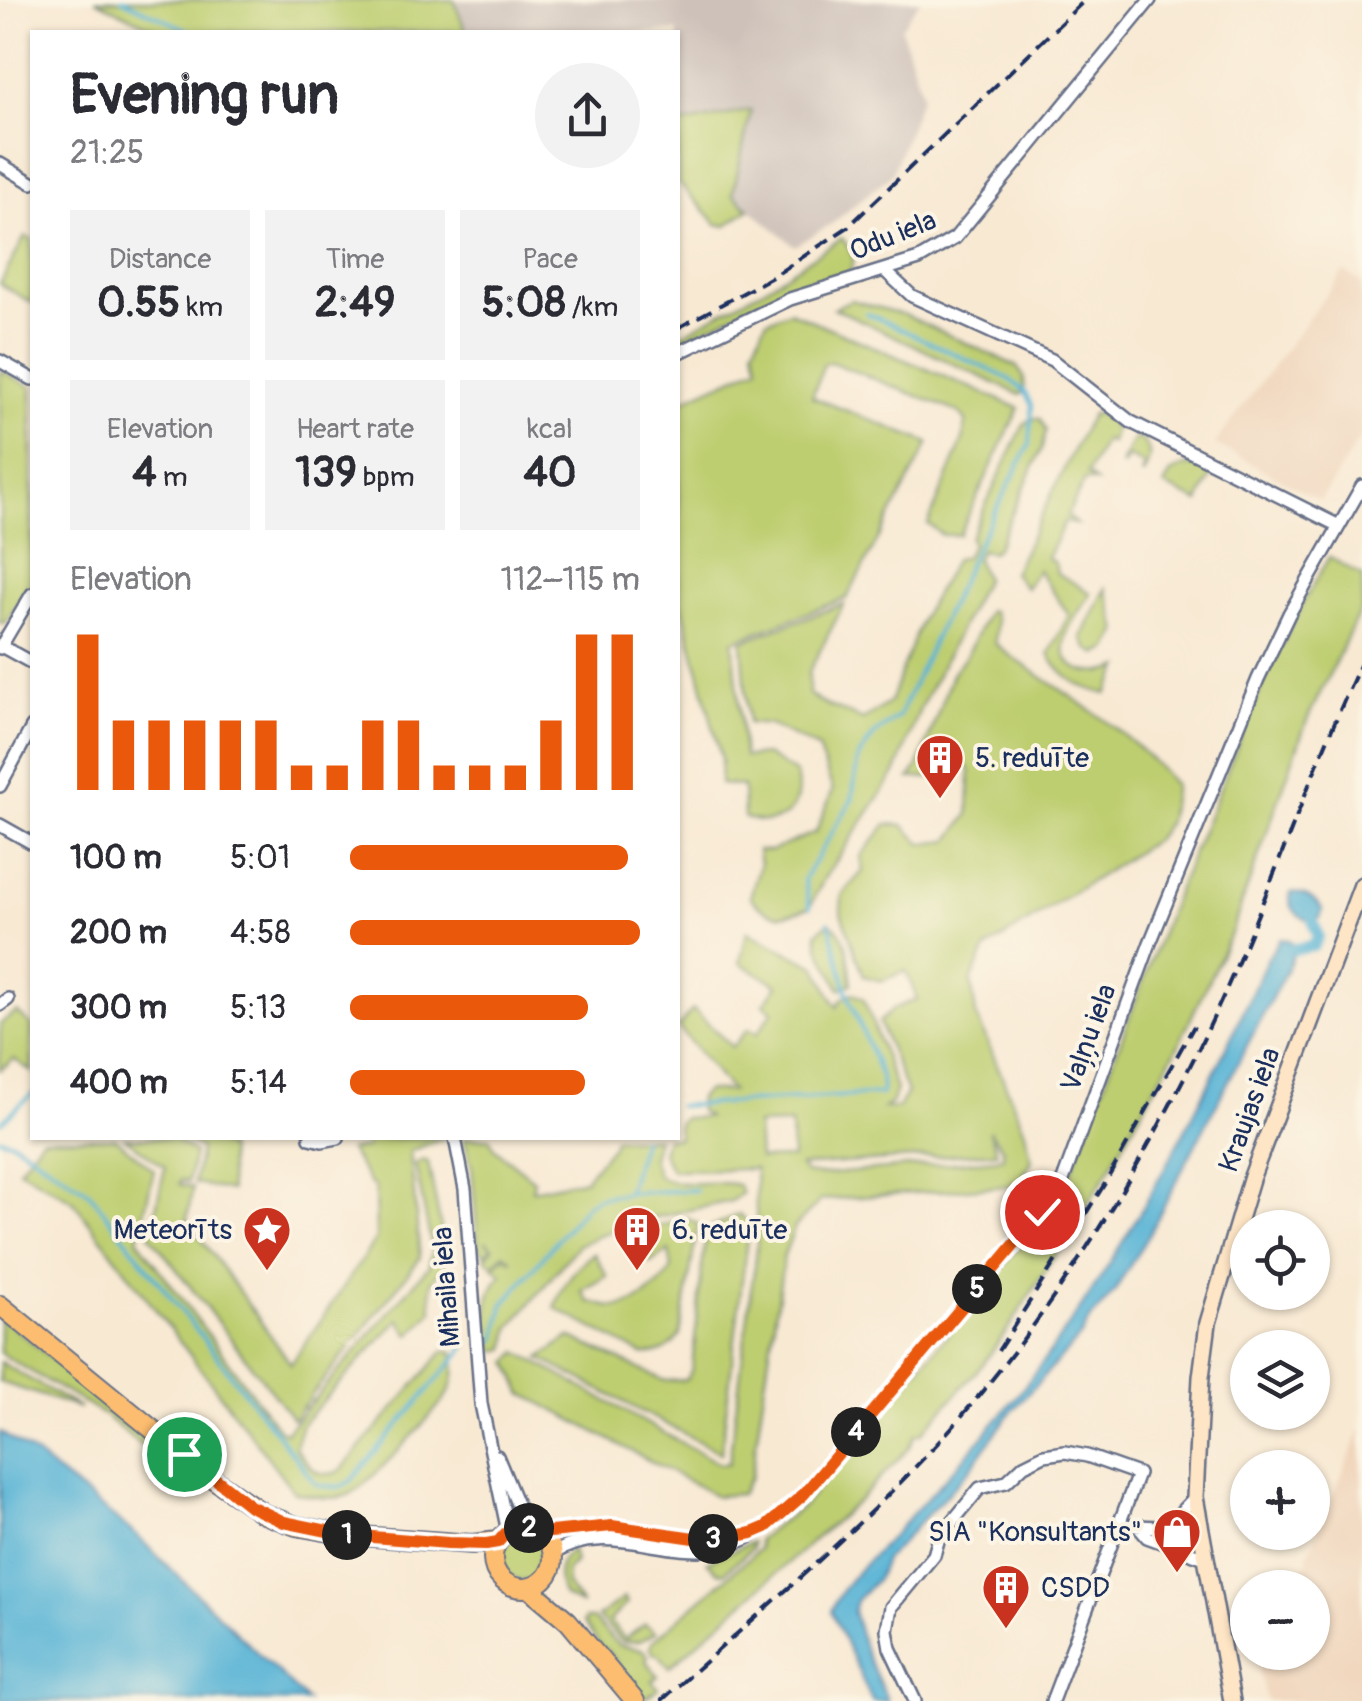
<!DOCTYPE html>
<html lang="en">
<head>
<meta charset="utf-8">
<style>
	:root { --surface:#fff; --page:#f2f2f3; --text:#2b2b33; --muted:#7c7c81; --accent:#ea580c }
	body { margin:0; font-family:Pangolin,sans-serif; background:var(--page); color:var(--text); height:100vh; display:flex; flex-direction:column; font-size:38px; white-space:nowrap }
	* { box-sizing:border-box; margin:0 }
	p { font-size:32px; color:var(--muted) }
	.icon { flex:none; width:55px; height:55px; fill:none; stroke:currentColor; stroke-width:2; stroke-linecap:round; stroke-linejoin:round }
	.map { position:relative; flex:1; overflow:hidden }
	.side { position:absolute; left:30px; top:30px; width:650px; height:1110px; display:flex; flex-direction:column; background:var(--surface); border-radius:0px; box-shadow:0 2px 8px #0004 }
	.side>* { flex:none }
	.controls { position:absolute; left:1230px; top:1210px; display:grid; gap:20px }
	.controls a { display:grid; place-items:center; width:100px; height:100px; border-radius:50%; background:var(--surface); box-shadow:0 2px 8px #0004; font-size:50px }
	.pin { position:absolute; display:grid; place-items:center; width:85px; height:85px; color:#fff; margin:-42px; border:5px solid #fff; border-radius:50%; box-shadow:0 2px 10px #0007 }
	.km { position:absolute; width:50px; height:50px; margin:-25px; border-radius:50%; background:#222; color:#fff; font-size:28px; line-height:50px; text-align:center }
	.round { display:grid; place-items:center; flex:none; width:105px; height:105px; border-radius:52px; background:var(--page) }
	.overview { display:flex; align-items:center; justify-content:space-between; height:170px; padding:0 40px }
	h1 { font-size:55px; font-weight:700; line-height:75px }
	.stats { display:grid; grid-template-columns:repeat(3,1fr); gap:15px; height:170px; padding:10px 40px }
	.stats div { display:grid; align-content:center; border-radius:0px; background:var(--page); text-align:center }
	.stats b { font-size:42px; font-weight:700 }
	.stats small { font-size:28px; font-weight:400 }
	.stats p { font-size:28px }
	.chart { height:280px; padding:20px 40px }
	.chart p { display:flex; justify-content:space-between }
	.chart svg { width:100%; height:180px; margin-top:10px; stroke:var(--accent); stroke-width:6 }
	ul { padding:0 40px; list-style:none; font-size:32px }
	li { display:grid; grid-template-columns:160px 120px 1fr; align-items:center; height:75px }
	li i { height:25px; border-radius:12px; background:var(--accent) }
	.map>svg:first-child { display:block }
	.built { fill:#f0d5bc }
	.industrial { fill:#cec1b9 }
	.green { fill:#bdce70; stroke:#6c7e67; stroke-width:2.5; fill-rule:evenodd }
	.water { fill:#58b4d6; stroke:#3a729a; stroke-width:2.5 }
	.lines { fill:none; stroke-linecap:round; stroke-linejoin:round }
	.stream { stroke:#58b4d6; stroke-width:4 }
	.canal { stroke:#58b4d6; stroke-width:12 }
	.street-casing { stroke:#687087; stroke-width:16 }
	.secondary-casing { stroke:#687087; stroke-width:20 }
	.primary-casing { stroke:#687087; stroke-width:22 }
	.street { stroke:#fff; stroke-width:11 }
	.secondary { stroke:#fee5c5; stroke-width:15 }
	.primary { stroke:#fcbd6f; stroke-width:18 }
	.rail { stroke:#1b2f5e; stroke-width:4; stroke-dasharray:15 8; stroke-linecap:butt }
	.route-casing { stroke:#fff; stroke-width:20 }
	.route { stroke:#ea580c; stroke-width:12 }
	.labels { text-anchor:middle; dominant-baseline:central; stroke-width:8; stroke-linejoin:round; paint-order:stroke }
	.street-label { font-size:28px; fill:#1b2f5e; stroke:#fcf5e5 }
	.poi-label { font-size:28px; fill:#1b2f5e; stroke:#fcf5e5; text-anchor:start }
</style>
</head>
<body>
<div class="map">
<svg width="1362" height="1701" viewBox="0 0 1362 1701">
	<rect width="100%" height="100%" fill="#fcf5e5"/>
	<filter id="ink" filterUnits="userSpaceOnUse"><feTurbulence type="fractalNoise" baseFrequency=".01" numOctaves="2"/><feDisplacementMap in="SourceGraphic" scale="20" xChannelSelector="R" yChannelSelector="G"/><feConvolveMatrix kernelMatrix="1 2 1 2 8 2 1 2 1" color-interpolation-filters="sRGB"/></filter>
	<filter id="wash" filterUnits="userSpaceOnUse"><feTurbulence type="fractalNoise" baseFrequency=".0048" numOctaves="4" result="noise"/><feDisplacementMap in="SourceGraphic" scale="40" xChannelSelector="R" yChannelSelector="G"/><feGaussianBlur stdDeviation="2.25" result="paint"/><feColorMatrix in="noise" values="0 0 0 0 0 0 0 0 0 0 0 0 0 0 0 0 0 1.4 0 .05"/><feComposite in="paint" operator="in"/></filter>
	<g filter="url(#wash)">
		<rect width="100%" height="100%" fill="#f8e9d3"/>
		<path class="built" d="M1344 271 1362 283V436L1320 501 1215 444Z
			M1362 1428V1701H1266L1255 1653 1312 1652V1588L1255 1587 1294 1575 1306 1565 1307 1556Z"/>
		<path class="industrial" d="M454 0H920L901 28 922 94 892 174 833 223 795 246 733 195 750 111 678 125V32H466Z"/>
		<path class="green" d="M95 0H454L466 32H192L184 29 181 32H162Z
			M751 110 733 194 749 209 726 226 717 224 678 182V125Z
			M25 236 32 240V303L0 284Z
			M842 238C851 251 859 260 848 274L764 299 678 342V336L765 288Z
			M851 300 905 315 1016 366 1024 377V391L1020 395 834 308Z
			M789 311 1019 408 959 535H942L928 524 963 440 966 421 958 412 831 362 824 364 812 397 929 443 847 598 733 641 744 757 766 755 796 774C805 811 779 831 744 817L743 786 720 784 721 759 678 589V402L759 366 754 348 766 321Z
			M0 370 32 387V580L5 623H0Z
			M1098 413 1115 428 1111 443 1105 440 1087 474 1096 482 1085 480 1067 516 1076 524 1065 522 1047 558 1055 563 1057 573 1091 593C1084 606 1070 621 1066 636 1056 674 1097 678 1121 667L1107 694C1081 688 1061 678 1049 654L1069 615 1038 570 1026 588 1013 573 1086 424 1092 414Z
			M1032 418 1040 419 1046 430 1042 448 997 547 992 552 981 550 976 559 985 579 920 709 896 772 824 879 810 907C784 918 769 919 750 897L760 865 758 850 771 851 816 832 833 790 818 748 770 725 748 723 742 641 844 604 809 672V694C826 708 844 710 863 720L890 702 922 617 955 559 965 557 972 544 970 538 1024 424Z
			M1139 438C1154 448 1150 461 1143 475L1141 474 1144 465 1129 457 1123 466 1121 464 1133 440Z
			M1184 466H1196L1212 474 1199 502 1164 486 1171 473Z
			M1329 557 1362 576V607L1307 720 1233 928 1177 1048 1101 1183 1007 1331 982 1365 921 1434H916L910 1447 859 1500 670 1667 657 1653 654 1654 650 1647 653 1641 759 1549 758 1539 803 1506 990 1284 1065 1189 1174 898 1264 682 1300 608Z
			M1106 588 1118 630 1109 649 1098 654 1087 648 1082 637Z
			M988 611 993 612 996 621 995 643 1005 652C1063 693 1130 729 1174 785L1168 822 1155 840 986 949 971 981 976 1015 1025 1131 1032 1161 1021 1179 1008 1186 821 1200 795 1227 784 1255 751 1477 741 1494 716 1496 522 1393 509 1362 518 1352 720 1464 729 1463 757 1245 755 1169 671 1170 662 1152 666 1138H678V1124L683 1118 707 1117 699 1111 698 1098 706 1091H731L678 1027 693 1009 732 1047 748 1029 757 1034 773 1011 764 1004 778 985 740 963 747 932 816 966 837 1007 842 999 853 993 864 999 896 1089 892 1102 884 1108H898L907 1093 879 1022 893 1009 917 999 906 971 881 981 864 976 841 913 842 895 863 871 861 856 887 824 903 825 922 844 949 841 969 814 970 770 950 749 939 747 938 778H910L918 767 953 672 966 656ZM791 1124 792 1158 759 1159 757 1125ZM989 1130 1003 1149V1157L996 1159 820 1175 805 1173 800 1166 997 1152Z
			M829 922C850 934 849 963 852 984L840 989 819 947 817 933Z
			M17 1012 32 1026V1072L14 1059 0 1070V1024Z
			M42 1138H115L154 1170 138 1240 279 1430 286 1432 429 1266 432 1249 415 1164 423 1160 428 1162 442 1233 444 1265 431 1282 432 1312 410 1335 399 1319 302 1424 295 1447C308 1465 317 1481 340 1471L444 1351 453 1352C455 1367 456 1377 450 1390 440 1408 366 1488 348 1495 333 1501 309 1496 294 1492L73 1201 19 1169Z
			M125 1138H173L194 1153 188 1182 181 1180 179 1184 193 1188 187 1219 291 1364 376 1239 375 1186 370 1184 349 1150 366 1148V1138H445L410 1151 420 1258 293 1419 150 1235 165 1167Z
			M184 1138H205L228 1148 230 1191 194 1183 200 1149Z
			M464 1138H490L494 1148 534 1180 532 1190 585 1179 613 1144 614 1138H657L652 1158 658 1176C683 1190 710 1178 738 1185L742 1193 731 1201 629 1223 578 1245 510 1328 506 1349 496 1351 491 1347C487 1320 482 1296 502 1274L494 1267 504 1256 513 1261 504 1253 493 1265 485 1258 493 1248 485 1241 491 1248 485 1254 478 1248 472 1169Z
			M739 1214 749 1223 721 1453 540 1358 570 1337 665 1381 686 1380 692 1369 706 1230Z
			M687 1218 698 1224 680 1335C672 1348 658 1356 642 1354L555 1308C563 1283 574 1269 594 1253L607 1276 582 1291 589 1302C597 1303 606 1307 613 1307 635 1308 662 1286 672 1268L669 1251 650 1263 632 1234Z
			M0 1317 128 1419 158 1450 153 1455 104 1415 0 1353Z
			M0 1362 80 1408 0 1382Z
			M501 1558a22 22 0 1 1 44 0a22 22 0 1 1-44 0Z
			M752 1542V1548L724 1573 718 1572 707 1561Z
			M572 1549 575 1562 567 1570 566 1584 582 1605 564 1596C555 1578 556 1562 572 1549Z
			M624 1598 627 1603 609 1621 625 1639 645 1624 656 1632 640 1641 622 1642 598 1617Z
			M585 1619H593L618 1645 643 1650 648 1656 646 1661 658 1676 652 1681 658 1688 645 1699 606 1649 603 1650 583 1622Z"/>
		<path class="water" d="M1291 892C1304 892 1315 899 1323 910L1320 918 1313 922C1299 917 1286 909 1291 892Z
			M1280 939 1289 940 1295 949 1290 963 1149 1234 1114 1292 1088 1322 1081 1336 1011 1412 970 1469 885 1560 877 1579 856 1601 853 1611 866 1654 888 1701H872L831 1611C844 1579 875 1555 898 1530 947 1476 999 1422 1042 1363 1134 1238 1204 1100 1267 959Z
			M0 1432 34 1454 135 1534 307 1701H0Z"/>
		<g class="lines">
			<path class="stream" d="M123 0 192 32
				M810 907 804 879 852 800 858 758 874 735 899 716 973 554 1030 444 1032 405 1024 391 1009 379 866 313
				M678 1106 882 1094 881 1077 848 995 829 922
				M0 1123 32 1094
				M0 1138 13 1142 89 1192 317 1485 338 1488 351 1481 466 1346
				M627 1193 696 1190
				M480 1343 496 1340 503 1305 587 1204 597 1198 627 1193 643 1138"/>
			<path class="canal" d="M1295 949 1313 946 1318 937 1313 922"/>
		</g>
	</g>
	<g filter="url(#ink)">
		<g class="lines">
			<g class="street-casing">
				<path id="street" d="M0 164 32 183
					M885 271 912 296 1052 360 1131 422 1339 526
					M678 353 790 299 919 259 955 238 1150 0
					M0 361 32 379
					M1 646 32 663
					M0 648 32 594
					M0 786 32 727
					M0 825 32 843
					M0 1005 8 999
					M310 1138 322 1141 338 1138
					M455 1138 465 1189 481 1404 508 1532
					M497 1456 527 1528
					M1119 1525 1158 1527 1200 1537
					M1137 1525 1147 1537 1205 1558
					M1158 1527 1178 1515 1195 1497
					M541 1533 612 1526 694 1539 739 1535
					M553 1554C601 1521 660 1556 713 1549 748 1544 780 1519 804 1494L1042 1213 1063 1180 1150 943 1258 679 1289 614 1362 486
					M915 1701 890 1648 887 1630 891 1607 934 1555 939 1538 980 1488 1006 1482 1024 1465 1044 1455 1065 1452 1087 1456 1138 1474 1052 1701"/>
			</g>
			<g class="secondary-casing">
				<path id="secondary" d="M1232 1701 1195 1497 1201 1377 1208 1323 1251 1179 1362 885"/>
			</g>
			<g class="primary-casing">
				<path id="primary" d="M0 1305 212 1478 264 1514 296 1526 347 1535 472 1544 498 1541
					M493 1558a30 30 0 1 1 60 0a30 30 0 1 1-60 0Z
					M529 1588 568 1621 635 1701"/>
			</g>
			<use href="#street" class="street"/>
			<use href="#secondary" class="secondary"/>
			<use href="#primary" class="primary"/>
			<path class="rail" d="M678 328 774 276 848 227 1085 0
				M998 1351 1104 1185 1194 1026
				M661 1701C760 1612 865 1526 953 1426 1052 1313 1131 1185 1197 1052 1260 925 1302 789 1362 661"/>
		</g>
	</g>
	<g class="lines" filter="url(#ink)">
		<g class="route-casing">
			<path id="route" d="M184 1454 250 1506 284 1522 347 1535 448 1543 486 1544 498 1542 506 1533 519 1528 540 1533 612 1526 694 1538H726L752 1533 766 1527 804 1494 1042 1212"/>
		</g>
		<use href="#route" class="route"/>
	</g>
	<defs>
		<g id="building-pin" transform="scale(2.5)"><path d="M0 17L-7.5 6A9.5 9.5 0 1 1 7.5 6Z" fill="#c8321e" stroke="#fcf5e5"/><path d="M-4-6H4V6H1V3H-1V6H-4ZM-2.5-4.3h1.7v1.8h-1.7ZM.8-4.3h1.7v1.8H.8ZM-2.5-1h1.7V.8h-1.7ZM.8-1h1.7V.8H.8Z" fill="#fff"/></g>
		<g id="sight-pin" transform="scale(2.5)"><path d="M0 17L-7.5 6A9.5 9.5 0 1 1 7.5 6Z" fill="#c8321e" stroke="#fcf5e5"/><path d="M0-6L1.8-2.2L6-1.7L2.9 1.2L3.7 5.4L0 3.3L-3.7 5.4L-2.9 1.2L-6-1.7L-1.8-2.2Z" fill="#fff"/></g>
		<g id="shop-pin" transform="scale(2.5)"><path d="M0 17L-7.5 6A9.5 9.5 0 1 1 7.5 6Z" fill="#c8321e" stroke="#fcf5e5"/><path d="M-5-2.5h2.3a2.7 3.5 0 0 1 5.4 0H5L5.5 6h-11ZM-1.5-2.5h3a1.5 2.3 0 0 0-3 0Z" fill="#fff"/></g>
	</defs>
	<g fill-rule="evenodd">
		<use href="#building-pin" x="940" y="758"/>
		<use href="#sight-pin" x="267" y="1230"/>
		<use href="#building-pin" x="637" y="1230"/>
		<use href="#shop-pin" x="1177" y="1532"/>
		<use href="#building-pin" x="1006" y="1588"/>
	</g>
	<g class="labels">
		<g class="street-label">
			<text transform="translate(893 236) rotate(-22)">Odu iela</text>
			<text transform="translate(1089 1038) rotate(-70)">Vaļņu iela</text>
			<text transform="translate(1250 1110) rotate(-70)">Kraujas iela</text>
			<text transform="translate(447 1287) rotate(-94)">Mihaila iela</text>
		</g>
		<g class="poi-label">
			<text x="975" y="758">5. reduīte</text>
			<text x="232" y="1230" text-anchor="end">Meteorīts</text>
			<text x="672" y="1230">6. reduīte</text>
			<text x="1142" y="1532" text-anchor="end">SIA "Konsultants"</text>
			<text x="1041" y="1588">CSDD</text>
		</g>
	</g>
</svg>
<div class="controls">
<a><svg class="icon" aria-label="locate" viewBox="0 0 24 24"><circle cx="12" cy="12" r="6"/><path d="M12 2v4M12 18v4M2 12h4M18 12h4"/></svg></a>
<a><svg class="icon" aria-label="layers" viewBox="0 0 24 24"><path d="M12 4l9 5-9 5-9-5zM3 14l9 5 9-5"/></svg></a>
<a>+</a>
<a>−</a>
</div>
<div class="pin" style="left:184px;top:1454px;background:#1e9e55"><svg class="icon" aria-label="arrive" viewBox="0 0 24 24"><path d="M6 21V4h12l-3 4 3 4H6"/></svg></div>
<div class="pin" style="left:1042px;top:1212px;background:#d93025"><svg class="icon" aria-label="check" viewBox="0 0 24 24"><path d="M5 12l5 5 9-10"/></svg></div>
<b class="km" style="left:347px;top:1535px">1</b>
<b class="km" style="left:529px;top:1528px">2</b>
<b class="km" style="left:713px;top:1539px">3</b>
<b class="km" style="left:856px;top:1432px">4</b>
<b class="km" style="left:977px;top:1289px">5</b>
<section class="side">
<div class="overview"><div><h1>Evening run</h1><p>21:25</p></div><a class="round"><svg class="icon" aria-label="share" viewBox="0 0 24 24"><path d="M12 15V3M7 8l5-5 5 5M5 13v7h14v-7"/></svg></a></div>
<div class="stats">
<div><p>Distance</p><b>0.55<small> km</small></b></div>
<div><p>Time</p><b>2:49</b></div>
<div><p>Pace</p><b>5:08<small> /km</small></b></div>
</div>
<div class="stats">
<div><p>Elevation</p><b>4<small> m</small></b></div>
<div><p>Heart rate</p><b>139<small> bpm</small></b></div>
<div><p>kcal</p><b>40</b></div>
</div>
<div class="chart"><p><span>Elevation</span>112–115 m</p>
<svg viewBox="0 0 160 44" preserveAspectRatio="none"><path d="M5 44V6M15 44V27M25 44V27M35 44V27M45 44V27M55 44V27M65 44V38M75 44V38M85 44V27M95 44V27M105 44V38M115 44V38M125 44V38M135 44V27M145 44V6M155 44V6"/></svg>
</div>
<ul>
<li><b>100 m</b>5:01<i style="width:96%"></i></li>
<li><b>200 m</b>4:58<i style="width:100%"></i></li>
<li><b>300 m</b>5:13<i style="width:82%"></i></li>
<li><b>400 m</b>5:14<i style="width:81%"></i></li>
</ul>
</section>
</div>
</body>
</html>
